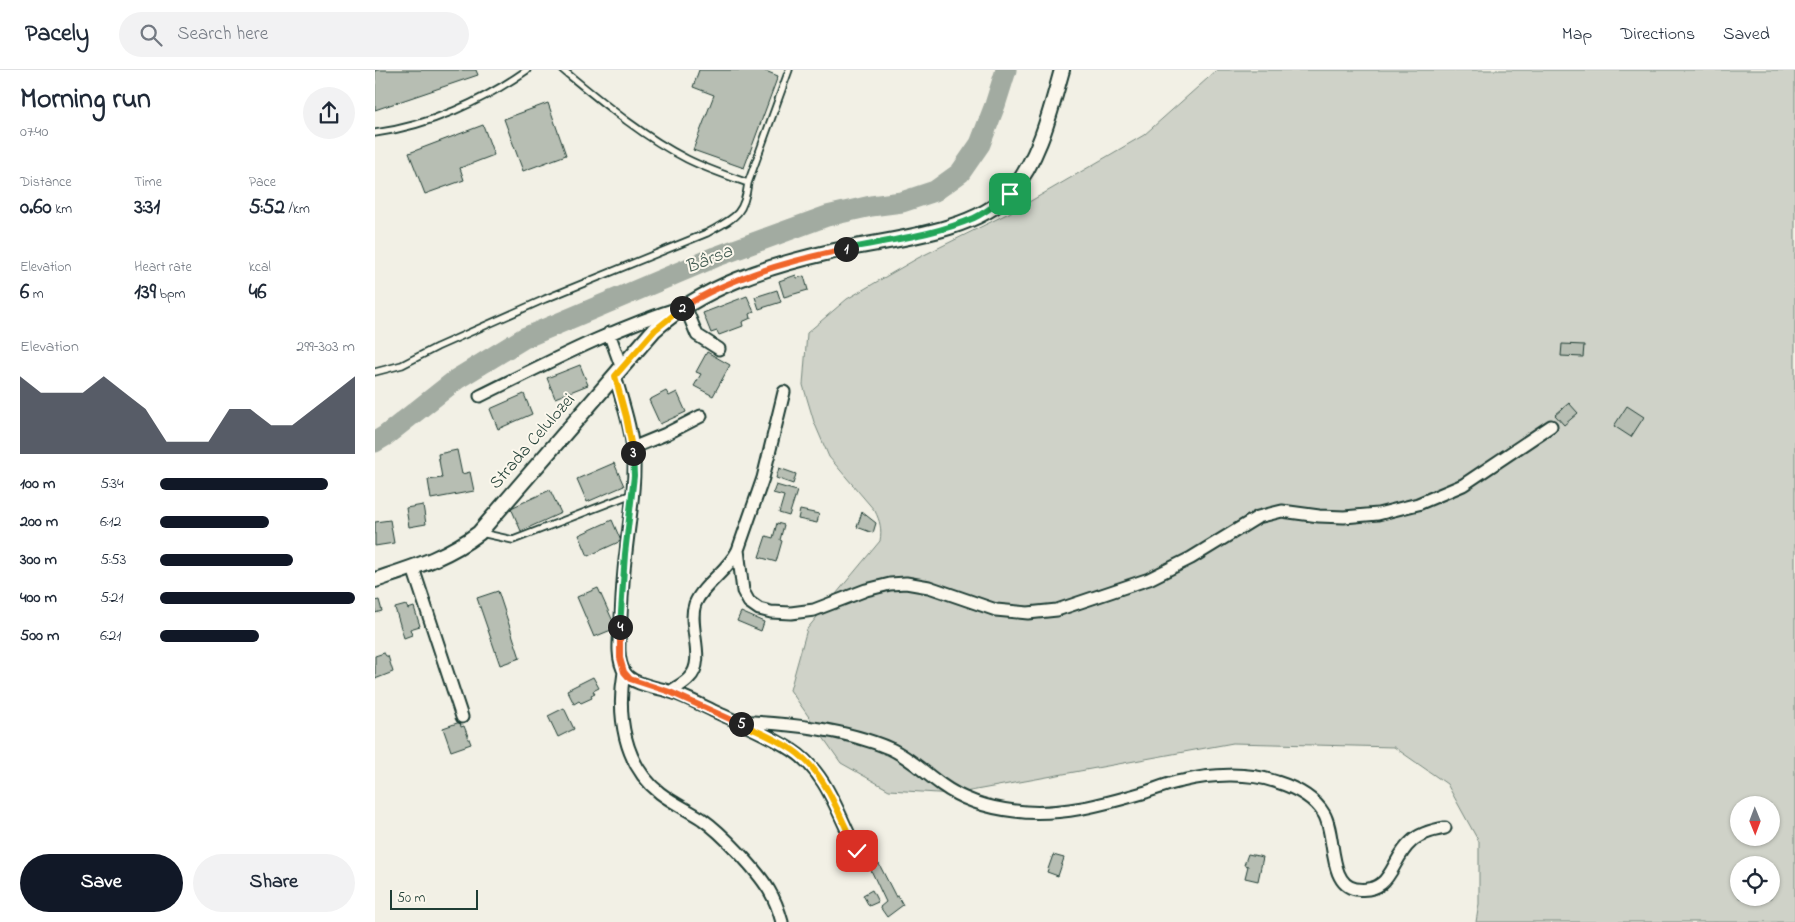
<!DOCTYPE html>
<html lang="en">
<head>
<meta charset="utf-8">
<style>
	:root { --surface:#fff; --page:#f2f2f3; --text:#1f2937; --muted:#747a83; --line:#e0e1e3; --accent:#111827 }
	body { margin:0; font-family:"Indie Flower",sans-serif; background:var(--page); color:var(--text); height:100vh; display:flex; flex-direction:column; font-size:19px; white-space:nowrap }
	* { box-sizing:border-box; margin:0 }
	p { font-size:16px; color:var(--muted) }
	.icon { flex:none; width:28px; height:28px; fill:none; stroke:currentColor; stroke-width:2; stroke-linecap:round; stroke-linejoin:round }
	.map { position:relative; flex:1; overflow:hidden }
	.drawer { display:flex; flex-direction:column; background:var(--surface); width:375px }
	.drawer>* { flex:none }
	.needle { width:32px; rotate:179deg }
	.buttons { position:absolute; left:1355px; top:726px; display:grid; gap:10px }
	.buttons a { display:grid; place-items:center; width:50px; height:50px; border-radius:50%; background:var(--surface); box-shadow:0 1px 4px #0004; font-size:25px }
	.scale { position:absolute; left:15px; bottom:12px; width:88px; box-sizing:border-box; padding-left:5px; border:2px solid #1f3d34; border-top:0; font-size:14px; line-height:18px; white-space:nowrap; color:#1f3d34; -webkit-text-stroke:4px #fbf7ec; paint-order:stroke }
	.pin { position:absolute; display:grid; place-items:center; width:42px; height:42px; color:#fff; margin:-21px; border-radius:10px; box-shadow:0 2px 8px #0006 }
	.km { position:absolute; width:25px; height:25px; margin:-12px; border-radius:50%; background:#222; color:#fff; font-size:14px; line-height:25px; text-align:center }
	.round { display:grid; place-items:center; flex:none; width:52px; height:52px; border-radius:26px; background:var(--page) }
	.summary { display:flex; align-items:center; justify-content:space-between; height:85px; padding:0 20px }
	h1 { font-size:28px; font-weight:700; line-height:38px }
	.stats { display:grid; grid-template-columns:repeat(3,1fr); gap:8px; height:85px; padding:5px 20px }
	.stats div { display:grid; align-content:center }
	.stats b { font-size:21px; font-weight:700 }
	.stats small { font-size:14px; font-weight:400 }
	.stats p { font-size:14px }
	.chart { height:140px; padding:10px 20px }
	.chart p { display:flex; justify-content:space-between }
	.chart svg { width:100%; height:90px; margin-top:5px; fill:var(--accent); opacity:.7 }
	.action { display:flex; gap:10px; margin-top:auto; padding:10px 20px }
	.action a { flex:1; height:58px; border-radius:30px; background:var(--accent); color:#fff; font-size:20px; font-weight:700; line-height:58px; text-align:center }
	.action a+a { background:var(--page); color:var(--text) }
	ul { padding:0 20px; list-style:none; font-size:16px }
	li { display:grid; grid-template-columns:80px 60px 1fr; align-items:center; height:38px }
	li i { height:12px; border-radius:6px; background:var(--accent) }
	header { display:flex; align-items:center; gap:30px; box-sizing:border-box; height:70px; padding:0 25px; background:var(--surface); border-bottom:1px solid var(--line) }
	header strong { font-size:24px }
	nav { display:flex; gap:28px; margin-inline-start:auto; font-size:18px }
	.search { width:350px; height:45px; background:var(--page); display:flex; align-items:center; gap:12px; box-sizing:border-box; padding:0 18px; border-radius:28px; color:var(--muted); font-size:19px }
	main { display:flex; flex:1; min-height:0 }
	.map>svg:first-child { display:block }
	.green { fill:#cfd2c8; stroke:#77887e; fill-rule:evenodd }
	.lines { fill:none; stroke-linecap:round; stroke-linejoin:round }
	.river { stroke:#a2aba1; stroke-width:21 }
	.building { fill:#b7beb3; stroke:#1f3d34 }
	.service-casing { stroke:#1f3d34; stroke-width:9 }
	.minor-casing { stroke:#1f3d34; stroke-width:15 }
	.tertiary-casing { stroke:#1f3d34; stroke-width:18 }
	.service { stroke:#fbf7ec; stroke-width:5.5 }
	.minor { stroke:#fbf7ec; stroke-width:11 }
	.tertiary { stroke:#fbf7ec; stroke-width:14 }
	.split-1-casing { stroke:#fff; stroke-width:10 }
	.split-2-casing { stroke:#fff; stroke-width:10 }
	.split-3-casing { stroke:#fff; stroke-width:10 }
	.split-4-casing { stroke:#fff; stroke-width:10 }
	.split-5-casing { stroke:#fff; stroke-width:10 }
	.split-6-casing { stroke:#fff; stroke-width:10 }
	.split-1 { stroke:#22a559; stroke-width:6 }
	.split-2 { stroke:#f0652b; stroke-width:6 }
	.split-3 { stroke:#f5b400; stroke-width:6 }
	.split-4 { stroke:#22a559; stroke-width:6 }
	.split-5 { stroke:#f0652b; stroke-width:6 }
	.split-6 { stroke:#f5b400; stroke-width:6 }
	.labels { text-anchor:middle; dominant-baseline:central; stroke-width:4; stroke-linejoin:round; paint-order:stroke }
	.street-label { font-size:18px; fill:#1f3d34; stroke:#fbf7ec }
	.water-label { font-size:19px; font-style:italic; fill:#465e55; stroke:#fbf7ec }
</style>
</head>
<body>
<header>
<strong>Pacely</strong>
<div class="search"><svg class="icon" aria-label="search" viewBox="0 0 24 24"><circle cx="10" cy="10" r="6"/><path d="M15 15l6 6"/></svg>Search here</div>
<nav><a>Map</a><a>Directions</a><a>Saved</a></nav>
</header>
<main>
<section class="drawer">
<div class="summary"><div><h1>Morning run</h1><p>07:40</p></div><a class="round"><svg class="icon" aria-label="share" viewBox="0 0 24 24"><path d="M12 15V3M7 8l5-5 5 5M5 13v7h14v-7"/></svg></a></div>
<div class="stats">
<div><p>Distance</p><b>0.60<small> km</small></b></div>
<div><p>Time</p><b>3:31</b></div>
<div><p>Pace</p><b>5:52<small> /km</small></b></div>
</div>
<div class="stats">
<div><p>Elevation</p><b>6<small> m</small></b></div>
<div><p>Heart rate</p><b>139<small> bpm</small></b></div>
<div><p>kcal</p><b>46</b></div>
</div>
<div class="chart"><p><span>Elevation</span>299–303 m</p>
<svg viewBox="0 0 160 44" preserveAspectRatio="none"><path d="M0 44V6L10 14L20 14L30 14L40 6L50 14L60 22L70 38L80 38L90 38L100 22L110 22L120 30L130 30L140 22L150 14L160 6V44z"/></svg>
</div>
<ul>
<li><b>100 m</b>5:34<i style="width:86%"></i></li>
<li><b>200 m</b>6:12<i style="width:56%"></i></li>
<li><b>300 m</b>5:53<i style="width:68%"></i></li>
<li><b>400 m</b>5:21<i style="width:100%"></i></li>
<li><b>500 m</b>6:21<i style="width:51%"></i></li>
</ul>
<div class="action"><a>Save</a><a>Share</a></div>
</section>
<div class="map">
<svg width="1420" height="852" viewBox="0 0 1420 852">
	<rect width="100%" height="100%" fill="#f2f0e5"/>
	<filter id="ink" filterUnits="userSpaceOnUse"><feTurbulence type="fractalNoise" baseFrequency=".02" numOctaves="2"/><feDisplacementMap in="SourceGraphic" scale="10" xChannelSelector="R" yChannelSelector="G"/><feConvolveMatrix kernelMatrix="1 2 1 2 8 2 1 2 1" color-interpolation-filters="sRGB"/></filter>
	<g filter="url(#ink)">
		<path class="green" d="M842 0H1420V852H1101L1104 834V772L1072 714 1019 677 858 673 579 724 514 720 466 693 415 620 432 559 505 471C507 459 505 451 500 441L454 387 439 352 428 315 432 263 472 229 543 188 642 139 769 65ZM1364 735H1396V768H1364ZM1364 795H1396V828H1364Z"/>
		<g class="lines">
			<path class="river" d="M0 372 10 366 82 309 149 268 340 187 452 146 496 136 527 132 560 121 585 103 605 74 620 35 631 0"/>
		</g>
		<path class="building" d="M0 0H101L103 5 0 40Z
			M324 0H388L403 6 369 98 318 80 339 25 318 17Z
			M173 33 191 85 148 101 129 49Z
			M108 55 119 85 85 98 89 110 50 124 34 83Z
			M421 205 422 208 429 206 433 220 409 227 404 211Z
			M402 220 406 232 384 239 380 227Z
			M372 226 379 242 375 244 376 248 367 252 368 256 344 265 342 261 336 263 328 243Z
			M1187 274 1209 275 1208 287 1186 286Z
			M332 282 355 295 338 326 319 316 326 304 321 302Z
			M205 295 213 315 180 328 172 308Z
			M291 321 294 326 302 322 311 342 285 354 274 330Z
			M149 324 157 344 123 359 115 339Z
			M1194 333 1203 343 1189 355 1180 345Z
			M1252 336 1269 347 1256 367 1239 356Z
			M82 380 87 404 95 402 99 421 56 429 53 410 67 408 63 384Z
			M239 393 249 416 212 432 202 409Z
			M404 398 421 404 418 414 401 408Z
			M401 415 422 421 414 446 404 443 409 426 398 423Z
			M175 420 186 443 146 461 136 438Z
			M48 435 51 454 34 457 31 438Z
			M425 440 444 444 442 453 423 449Z
			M487 442 501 453 498 463 482 457Z
			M15 450 19 473 0 476V452Z
			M237 450 246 471 213 486 204 465Z
			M402 453 409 455 405 470 407 471 401 492 384 487 391 466 398 468Z
			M223 518 241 558 219 567 202 527Z
			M123 521 145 588 125 595 102 528Z
			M4 530 7 541 0 543V531Z
			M31 535 33 539 39 537 45 556 35 559 37 565 29 568 20 538Z
			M366 542 389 552 386 561 362 551Z
			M9 583 11 586H13L18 602 0 609V586Z
			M218 607 224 618 218 621 220 624 216 626 217 628 206 633 204 631 199 634 192 620Z
			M189 638 199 659 183 667 173 646Z
			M85 652 86 657 89 656 96 674 76 681 68 658Z
			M873 784 888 787 883 811 870 808 873 796 869 795Z
			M477 785 480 794 474 796 470 787Z
			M678 785 689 788 683 806 672 802Z
			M504 794 521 827 523 826 528 835 512 847 505 837 511 832 495 798Z
			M497 820 503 832 494 836 488 825Z"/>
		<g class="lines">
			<g class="service-casing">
				<path id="service" d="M188 0C227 32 267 66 312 89 332 99 353 106 373 113
					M0 63C54 56 108 31 152 0
					M0 302 27 295 62 277 170 229 332 163C359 148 369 146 373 113L414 0
					M106 463 138 470 257 424"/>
			</g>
			<g class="minor-casing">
				<path id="minor" d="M234 263 247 299
					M240 306C248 334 258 363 259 392 260 422 254 452 251 482 248 504 247 525 246 547 245 563 240 588 250 603 257 614 278 617 290 620 308 625 326 635 343 643 367 654 394 665 417 680 452 702 464 747 482 781
					M105 326C172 293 238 258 310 236L322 265 344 279
					M257 378 291 364 326 346
					M363 480 368 521 374 532 384 539 396 542 416 543 439 540 491 520 515 514 531 513 554 517 621 540 653 543 682 540 774 509 816 488 883 447 907 441 944 446 969 447 1003 444 1043 434 1088 415 1176 356
					M38 498 87 647
					M249 602C242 644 248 694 285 723 298 733 313 740 327 749 347 763 382 800 394 820 400 830 404 841 407 852
					M295 622C301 617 309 614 314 608 332 591 312 556 320 534 328 514 353 501 363 480L388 408 409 322
					M361 651C412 654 468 658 516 679 535 688 550 703 567 715 589 731 614 738 640 741 683 747 730 734 771 722 783 718 795 713 807 711 836 704 873 702 902 712 921 718 939 727 949 744 961 764 953 815 981 819 1018 824 1015 790 1036 772 1045 763 1058 760 1070 758"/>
			</g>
			<g class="tertiary-casing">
				<path id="tertiary" d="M0 510C39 497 71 488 104 463L279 260C327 217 393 196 455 182 507 170 600 164 636 122 665 88 675 42 687 0"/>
			</g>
			<use href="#service" class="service"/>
			<use href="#minor" class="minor"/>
			<use href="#tertiary" class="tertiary"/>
		</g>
	</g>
	<g class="lines" filter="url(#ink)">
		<g class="split-1-casing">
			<path id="split-1" d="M471 179C514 170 560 165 599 148 612 142 624 132 635 124"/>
		</g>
		<g class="split-2-casing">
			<path id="split-2" d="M307 238C354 207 417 190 471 179"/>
		</g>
		<g class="split-3-casing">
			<path id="split-3" d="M258 383 251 347 240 306 280 260 307 238"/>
		</g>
		<g class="split-4-casing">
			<path id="split-4" d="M245 557 250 484 259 406 258 383"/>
		</g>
		<g class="split-5-casing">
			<path id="split-5" d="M245 557V588L249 602 255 609 295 622 366 654"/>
		</g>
		<g class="split-6-casing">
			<path id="split-6" d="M366 654C383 661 402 670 418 680 452 703 464 747 482 781"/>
		</g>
		<use href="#split-1" class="split-1"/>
		<use href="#split-2" class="split-2"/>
		<use href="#split-3" class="split-3"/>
		<use href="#split-4" class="split-4"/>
		<use href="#split-5" class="split-5"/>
		<use href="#split-6" class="split-6"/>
	</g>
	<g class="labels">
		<g class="street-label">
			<text transform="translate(158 372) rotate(-49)">Strada Celulozei</text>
		</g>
		<g class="water-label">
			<text transform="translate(334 190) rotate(-22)">Bârsa</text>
		</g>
	</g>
</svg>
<div class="buttons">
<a><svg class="needle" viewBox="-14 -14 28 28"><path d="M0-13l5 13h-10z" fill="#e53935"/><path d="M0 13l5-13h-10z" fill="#747a83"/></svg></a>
<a><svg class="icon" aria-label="locate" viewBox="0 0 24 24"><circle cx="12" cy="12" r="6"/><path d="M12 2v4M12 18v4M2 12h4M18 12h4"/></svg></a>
</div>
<div class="scale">50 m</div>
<div class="pin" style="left:635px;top:124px;background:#1e9e55"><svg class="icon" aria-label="arrive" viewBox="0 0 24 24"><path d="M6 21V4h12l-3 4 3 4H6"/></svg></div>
<div class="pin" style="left:482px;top:781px;background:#d93025"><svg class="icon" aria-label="check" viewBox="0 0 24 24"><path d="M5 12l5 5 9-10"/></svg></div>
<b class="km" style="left:471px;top:179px">1</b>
<b class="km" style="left:307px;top:238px">2</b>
<b class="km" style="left:258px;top:383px">3</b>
<b class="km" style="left:245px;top:557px">4</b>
<b class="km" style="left:366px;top:654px">5</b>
</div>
</main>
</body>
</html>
